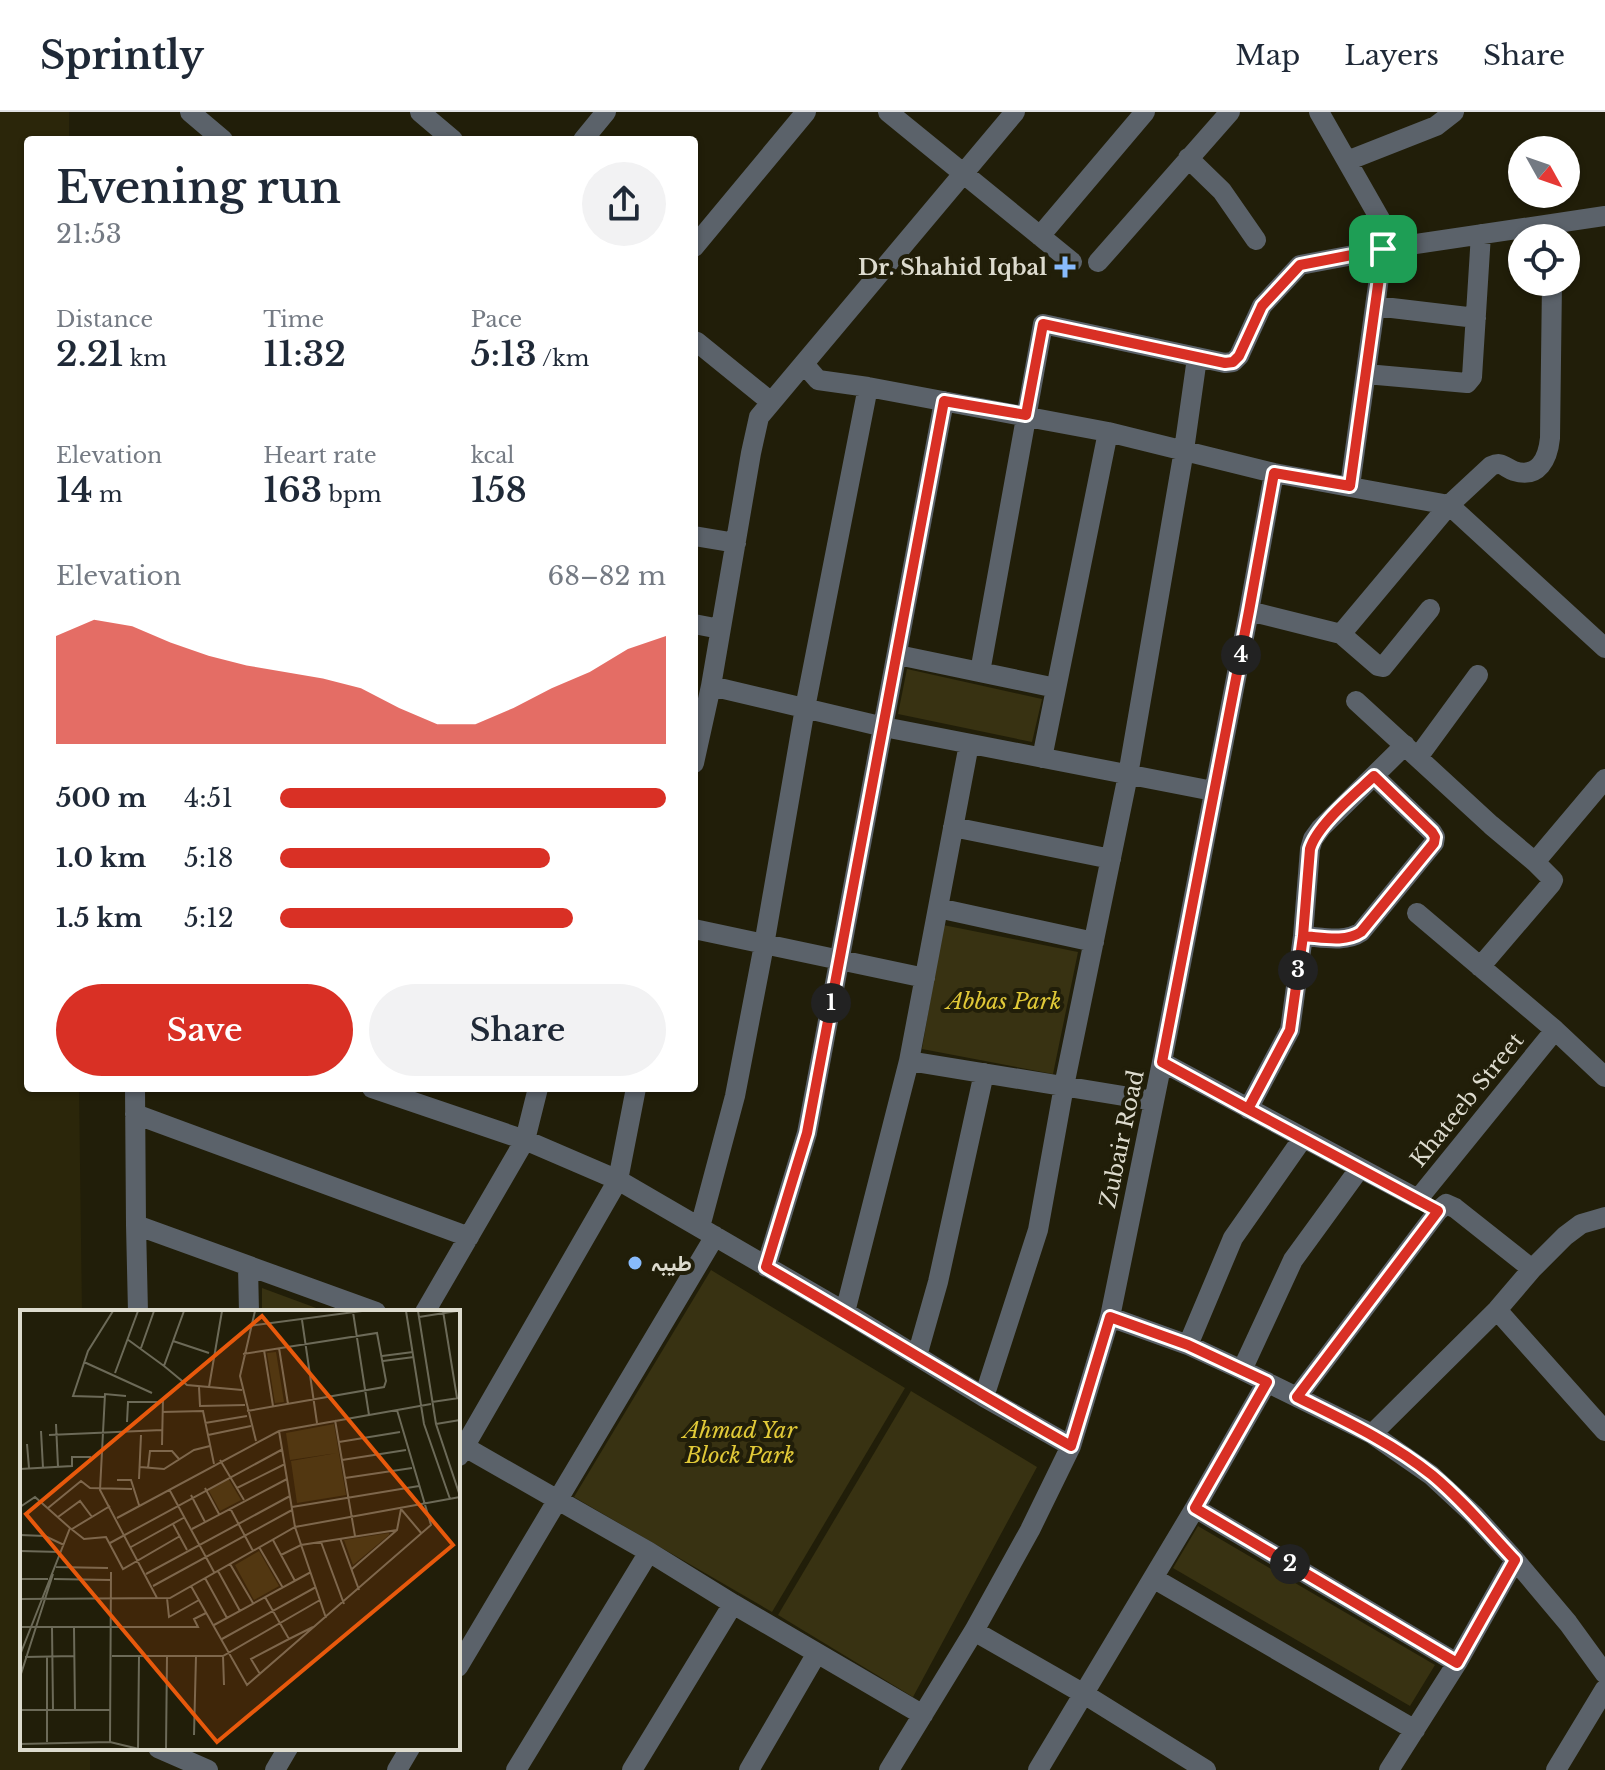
<!DOCTYPE html>
<html lang="en">
<head>
<meta charset="utf-8">
<style>
	:root { --surface:#fff; --page:#f2f2f3; --text:#1f2937; --muted:#747a83; --line:#e0e1e3; --accent:#d93025 }
	body { margin:0; font-family:"Libre Baskerville",Vazirmatn,serif; background:var(--page); color:var(--text); height:100vh; display:flex; flex-direction:column; font-size:30px; white-space:nowrap }
	* { box-sizing:border-box; margin:0 }
	p { font-size:26px; color:var(--muted) }
	.icon { flex:none; width:44px; height:44px; fill:none; stroke:currentColor; stroke-width:2; stroke-linecap:round; stroke-linejoin:round }
	.map { position:relative; flex:1; overflow:hidden }
	.side { position:absolute; left:24px; top:24px; width:674px; height:956px; display:flex; flex-direction:column; background:var(--surface); border-radius:8px; box-shadow:0 2px 6px #0004 }
	.side>* { flex:none }
	.needle { width:52px; rotate:130deg }
	.tools { position:absolute; left:1508px; top:24px; display:grid; gap:16px }
	.tools a { display:grid; place-items:center; width:72px; height:72px; border-radius:50%; background:var(--surface); box-shadow:0 2px 6px #0004; font-size:40px }
	.pin { position:absolute; display:grid; place-items:center; width:68px; height:68px; color:#fff; margin:-34px; border-radius:16px; box-shadow:0 4px 12px #0006 }
	.km { position:absolute; width:40px; height:40px; margin:-20px; border-radius:50%; background:#222; color:#fff; font-size:22px; line-height:40px; text-align:center }
	.round { display:grid; place-items:center; flex:none; width:84px; height:84px; border-radius:42px; background:var(--page) }
	.overview { display:flex; align-items:center; justify-content:space-between; height:136px; padding:0 32px }
	h1 { font-size:44px; font-weight:600; line-height:60px }
	.stats { display:grid; grid-template-columns:repeat(3,1fr); gap:12px; height:136px; padding:8px 32px }
	.stats div { display:grid; align-content:center }
	.stats b { font-size:34px; font-weight:600 }
	.stats small { font-size:22px; font-weight:400 }
	.stats p { font-size:22px }
	.chart { height:224px; padding:16px 32px }
	.chart p { display:flex; justify-content:space-between }
	.chart svg { width:100%; height:144px; margin-top:8px; fill:var(--accent); opacity:.7 }
	.cta { display:flex; gap:16px; margin-top:auto; padding:16px 32px }
	.cta a { flex:1; height:92px; border-radius:48px; background:var(--accent); color:#fff; font-size:32px; font-weight:600; line-height:92px; text-align:center }
	.cta a+a { background:var(--page); color:var(--text) }
	ul { padding:0 32px; list-style:none; font-size:26px }
	li { display:grid; grid-template-columns:128px 96px 1fr; align-items:center; height:60px }
	li i { height:20px; border-radius:10px; background:var(--accent) }
	header { display:flex; align-items:center; gap:48px; box-sizing:border-box; height:112px; padding:0 40px; background:var(--surface); border-bottom:2px solid var(--line) }
	header strong { font-size:38px }
	nav { display:flex; gap:44px; margin-inline-start:auto; font-size:28px }
	.map>svg:first-child { display:block }
	.built { fill:#2b260a }
	.green { fill:#383212 }
	.lines { fill:none; stroke-linecap:round; stroke-linejoin:round }
	.minor { stroke:#5b626a; stroke-width:20 }
	.route-casing { stroke:#fff; stroke-width:16 }
	.route { stroke:#d93025; stroke-width:10 }
	.poi-dot { fill:#88bbfc; stroke:#211e09; stroke-width:3 }
	.labels { text-anchor:middle; dominant-baseline:central; stroke-width:8; stroke-linejoin:round; paint-order:stroke }
	.poi-label { font-size:22px; font-weight:bold; fill:#dddbce; stroke:#211e09; text-anchor:end }
	.park-label { font-size:22px; font-style:italic; fill:#e1c938; stroke:#211e09 }
	.street-label { font-size:22px; fill:#dddbce; stroke:#211e09 }
	.inset-road { fill:none; stroke:#6c6a58; stroke-width:2 }
	.view { fill:#e8590c; fill-opacity:0.15; stroke:#e8590c; stroke-width:4 }
	.inset-edge { fill:none; stroke:#dddbce; stroke-width:4 }
</style>
</head>
<body>
<header>
<strong>Sprintly</strong>
<nav><a>Map</a><a>Layers</a><a>Share</a></nav>
</header>
<div class="map">
<svg width="1605" height="1658" viewBox="0 0 1605 1658">
	<rect width="100%" height="100%" fill="#211e09"/>
	<path class="built" d="M0 0H69V28H28V976H79L82 1200H22V1636H90V1658H0Z"/>
	<path class="green" d="M907 557 1042 587 1032 630 898 602Z
		M943 813 1078 840 1053 962 922 937Z
		M711 1158 905 1276 772 1500 574 1385Z
		M262 1176 327 1200H262Z
		M911 1279 1037 1355 913 1585 778 1503Z
		M1198 1414 1435 1553 1410 1594 1173 1456Z"/>
	<g class="lines">
		<path class="minor" d="M190 0 223 28
			M420 0 453 28
			M888 0 1072 150
			M1319 0 1396 135 1605 104
			M583 28 606 0
			M1188 46 1222 79 1256 128
			M1347 49 1436 14 1454 0
			M1040 124 1145 0
			M694 135 806 0
			M1098 150 1230 0
			M1375 194 1476 206
			M694 229 697 230 771 290
			M804 252 818 268 868 275 1108 320 1274 361 1449 393 1605 536
			M1366 262 1467 271 1472 265 1481 122
			M1350 374 1383 137
			M694 424 736 431
			M1249 499 1341 522 1378 554 1383 555 1430 497
			M694 512 720 517
			M1341 522 1449 393 1491 354C1502 349 1504 355 1514 359 1539 367 1548 346 1550 326L1552 170
			M898 543 1056 576
			M980 560 1043 212 1225 251 1233 250 1239 244 1262 194 1300 153 1396 135
			M711 574 884 615 1213 679
			M1356 589 1491 713 1535 750
			M1418 645 1478 563
			M1042 646 1108 320
			M694 651 711 574 751 341 759 305 1015 0
			M953 715 1111 747
			M938 796 1094 830
			M1417 801 1555 918 1605 965
			M694 817 925 866
			M1303 824C1321 825 1345 831 1361 820L1434 731 1435 725 1432 720 1374 664
			M1480 855 1551 772 1553 768 1535 750 1605 667
			M909 949 1154 989
			M1162 950 1418 1087 1555 918
			M135 976 136 1113 138 1200
			M372 976 525 1028 618 1068 845 1200 984 1285 1071 1334
			M1248 997 1290 918 1303 824 1310 737 1313 727 1321 716 1405 633
			M135 1002 469 1125
			M136 1113 376 1200
			M700 1115 735 984 764 833 805 596 868 275
			M248 1154 249 1200
			M766 1155 807 1021 944 289
			M1497 1198 1605 1319
			M425 1200 525 1028 538 976
			M845 1200 909 949 969 632
			M1110 1205 1188 1233 1242 1258 1372 1322 1431 1363 1474 1403 1515 1448 1568 1511 1605 1562
			M1188 1233 1233 1126 1303 1026
			M917 1244 938 1170 984 961
			M1242 1258 1293 1148 1360 1056
			M984 1285 1038 1118 1064 974 1128 663 1184 338 1197 246
			M1297 1285 1438 1099 1446 1092 1455 1096 1532 1157
			M1372 1322 1497 1198 1532 1157 1565 1124 1581 1112 1605 1105
			M458 1331 649 1440 733 1492 923 1603
			M459 1344 618 1068 636 976
			M1195 1396 1457 1551
			M1153 1466 1415 1618
			M974 1519 1084 1582 1206 1658
			M458 1555 715 1124
			M158 1636 208 1658
			M275 1658 288 1636
			M397 1658 410 1636
			M516 1658 649 1440
			M632 1658 733 1492
			M749 1658 817 1541
			M889 1658 974 1519 1030 1418 1071 1334 1110 1205 1162 950 1249 499 1274 361
			M1038 1658 1195 1396 1267 1270
			M1389 1658 1457 1551 1515 1448
			M1556 1658 1605 1577"/>
	</g>
	<g class="lines">
		<g class="route-casing">
			<path id="route" d="M1383 137 1300 153 1262 194 1239 244 1233 250 1225 251 1043 212 1026 303 944 289 807 1021 766 1155C868 1214 968 1276 1071 1334L1110 1205 1188 1233 1267 1270 1195 1396 1457 1551 1515 1448C1488 1419 1462 1388 1432 1363 1391 1330 1343 1308 1297 1285L1438 1099 1248 997 1290 918 1303 824C1321 825 1345 831 1361 820L1434 731 1435 725 1432 720 1374 664C1355 682 1317 713 1310 737L1303 824 1290 918 1248 997 1162 950 1249 499 1274 361 1350 374 1383 137"/>
		</g>
		<use href="#route" class="route"/>
	</g>
	<g class="poi-dot">
		<path d="M1061 143h8v8h8v8h-8v8h-8v-8h-8v-8h8z"/>
		<circle cx="635" cy="1151" r="8"/>
	</g>
	<g class="labels">
		<g class="poi-label">
			<text x="1047" y="155">Dr. Shahid Iqbal</text>
			<text x="651" y="1151" text-anchor="start">طیبہ</text>
		</g>
		<g class="park-label">
			<text x="1004" y="889">Abbas Park</text>
			<text x="740" y="1318">Ahmad Yar<tspan x="740" dy="25">Block Park</tspan></text>
		</g>
		<g class="street-label">
			<text transform="translate(1467 988) rotate(-51)">Khateeb Street</text>
			<text transform="translate(1122 1027) rotate(-78)">Zubair Road</text>
		</g>
	</g>
	<g transform="translate(20 1198)">
		<rect width="440" height="440" fill="#211e09"/>
		<path d="M256 42 264 92 255 93 247 43ZM314 114 326 185 277 193 271 151 317 143 270 150 266 123ZM208 168 221 190 200 201 188 179ZM369 223V225L333 255 324 230ZM239 241 259 276 234 290 215 255Z" fill="#383212"/>
		<path class="inset-road" d="M41 1H74M164 1 144 56 167 75 222 80M235 1 220 66 236 131M386 1 404 114 430 189M398 1 416 114 440 186M423 1 437 88M333 2 349 105M399 7 437 1M282 10 297 113M228 16 342 1M107 29 144 56M153 31 189 43M121 38 134 1M259 38 268 94M244 40 253 96M223 44 357 23 366 71 364 77 227 101M362 46 393 42M363 51 394 47M64 52 132 83M95 63 118 1M179 77 180 96 225 95M189 77 202 1M106 86 85 84 80 180 137 288M85 87 53 86 68 41 93 1M412 92 439 88M142 102 183 101 194 154M315 110 335 226M107 112 108 92H143M185 113 227 106M36 114 38 157M416 114 440 110M21 121 23 158M259 121 275 217 306 308M29 125 142 120M188 125 231 116M319 132 380 122M7 134 9 158M142 135 143 88M200 150 224 190M322 150 386 140M120 157 144 159 174 140 190 136M128 158 130 141H152L159 149M0 159 52 156V147H71M325 168 392 158M119 169 121 125M97 170H111L119 195M185 178 199 204M217 178 265 154M149 179 194 262M171 185 185 212M0 197 15 187 50 218 0 345M272 197 399 176M28 198 61 171 70 178 112 179M210 198 233 241M38 207 60 191 72 207M97 208 259 121 411 94M153 214 167 240M50 218 64 229 86 227 103 259 160 226M52 219 90 196M172 219 267 169M0 225 25 226 44 235M320 228 339 280M253 230 275 271M301 232 324 294M90 233 263 139M111 237 165 207M239 237 263 278M0 241 41 242M261 245 281 235 377 220M210 254 233 293M36 257 88 258M332 259 377 220 381 199 402 224M198 261 220 301M126 264 270 186M185 268 207 308M0 269H28M34 269 91 270M133 276 272 200M171 276 227 375 411 215 377 100M147 288 149 307 179 290M0 289 150 288 275 217 440 187M194 315 291 262M0 317H178L174 309 186 303M32 317 33 400M54 318 55 400M202 329 296 277M269 329 293 317M92 346H203L300 290M203 346 204 375M5 347 54 346M240 364 231 349 269 329 245 287M0 367 33 264M0 400H91M174 425 176 346M27 432V346M90 432 91 262M0 434 90 432 119 439M118 439 119 346M146 439 147 346"/>
		<path class="view" d="M242 6 433 235 197 432 6 204Z"/>
		<rect width="440" height="440" class="inset-edge"/>
	</g>
</svg>
<div class="tools">
<a><svg class="needle" viewBox="-14 -14 28 28"><path d="M0-13l5 13h-10z" fill="#e53935"/><path d="M0 13l5-13h-10z" fill="#747a83"/></svg></a>
<a><svg class="icon" aria-label="locate" viewBox="0 0 24 24"><circle cx="12" cy="12" r="6"/><path d="M12 2v4M12 18v4M2 12h4M18 12h4"/></svg></a>
</div>
<div class="pin" style="left:1383px;top:137px;background:#1e9e55"><svg class="icon" aria-label="arrive" viewBox="0 0 24 24"><path d="M6 21V4h12l-3 4 3 4H6"/></svg></div>
<b class="km" style="left:831px;top:891px">1</b>
<b class="km" style="left:1290px;top:1452px">2</b>
<b class="km" style="left:1298px;top:858px">3</b>
<b class="km" style="left:1241px;top:543px">4</b>
<section class="side">
<div class="overview"><div><h1>Evening run</h1><p>21:53</p></div><a class="round"><svg class="icon" aria-label="share" viewBox="0 0 24 24"><path d="M12 15V3M7 8l5-5 5 5M5 13v7h14v-7"/></svg></a></div>
<div class="stats">
<div><p>Distance</p><b>2.21<small> km</small></b></div>
<div><p>Time</p><b>11:32</b></div>
<div><p>Pace</p><b>5:13<small> /km</small></b></div>
</div>
<div class="stats">
<div><p>Elevation</p><b>14<small> m</small></b></div>
<div><p>Heart rate</p><b>163<small> bpm</small></b></div>
<div><p>kcal</p><b>158</b></div>
</div>
<div class="chart"><p><span>Elevation</span>68–82 m</p>
<svg viewBox="0 0 160 44" preserveAspectRatio="none"><path d="M0 44V11L10 6L20 8L30 13L40 17L50 20L60 22L70 24L80 27L90 33L100 38L110 38L120 33L130 27L140 22L150 15L160 11V44z"/></svg>
</div>
<ul>
<li><b>500 m</b>4:51<i style="width:100%"></i></li>
<li><b>1.0 km</b>5:18<i style="width:70%"></i></li>
<li><b>1.5 km</b>5:12<i style="width:76%"></i></li>
</ul>
<div class="cta"><a>Save</a><a>Share</a></div>
</section>
</div>
</body>
</html>
